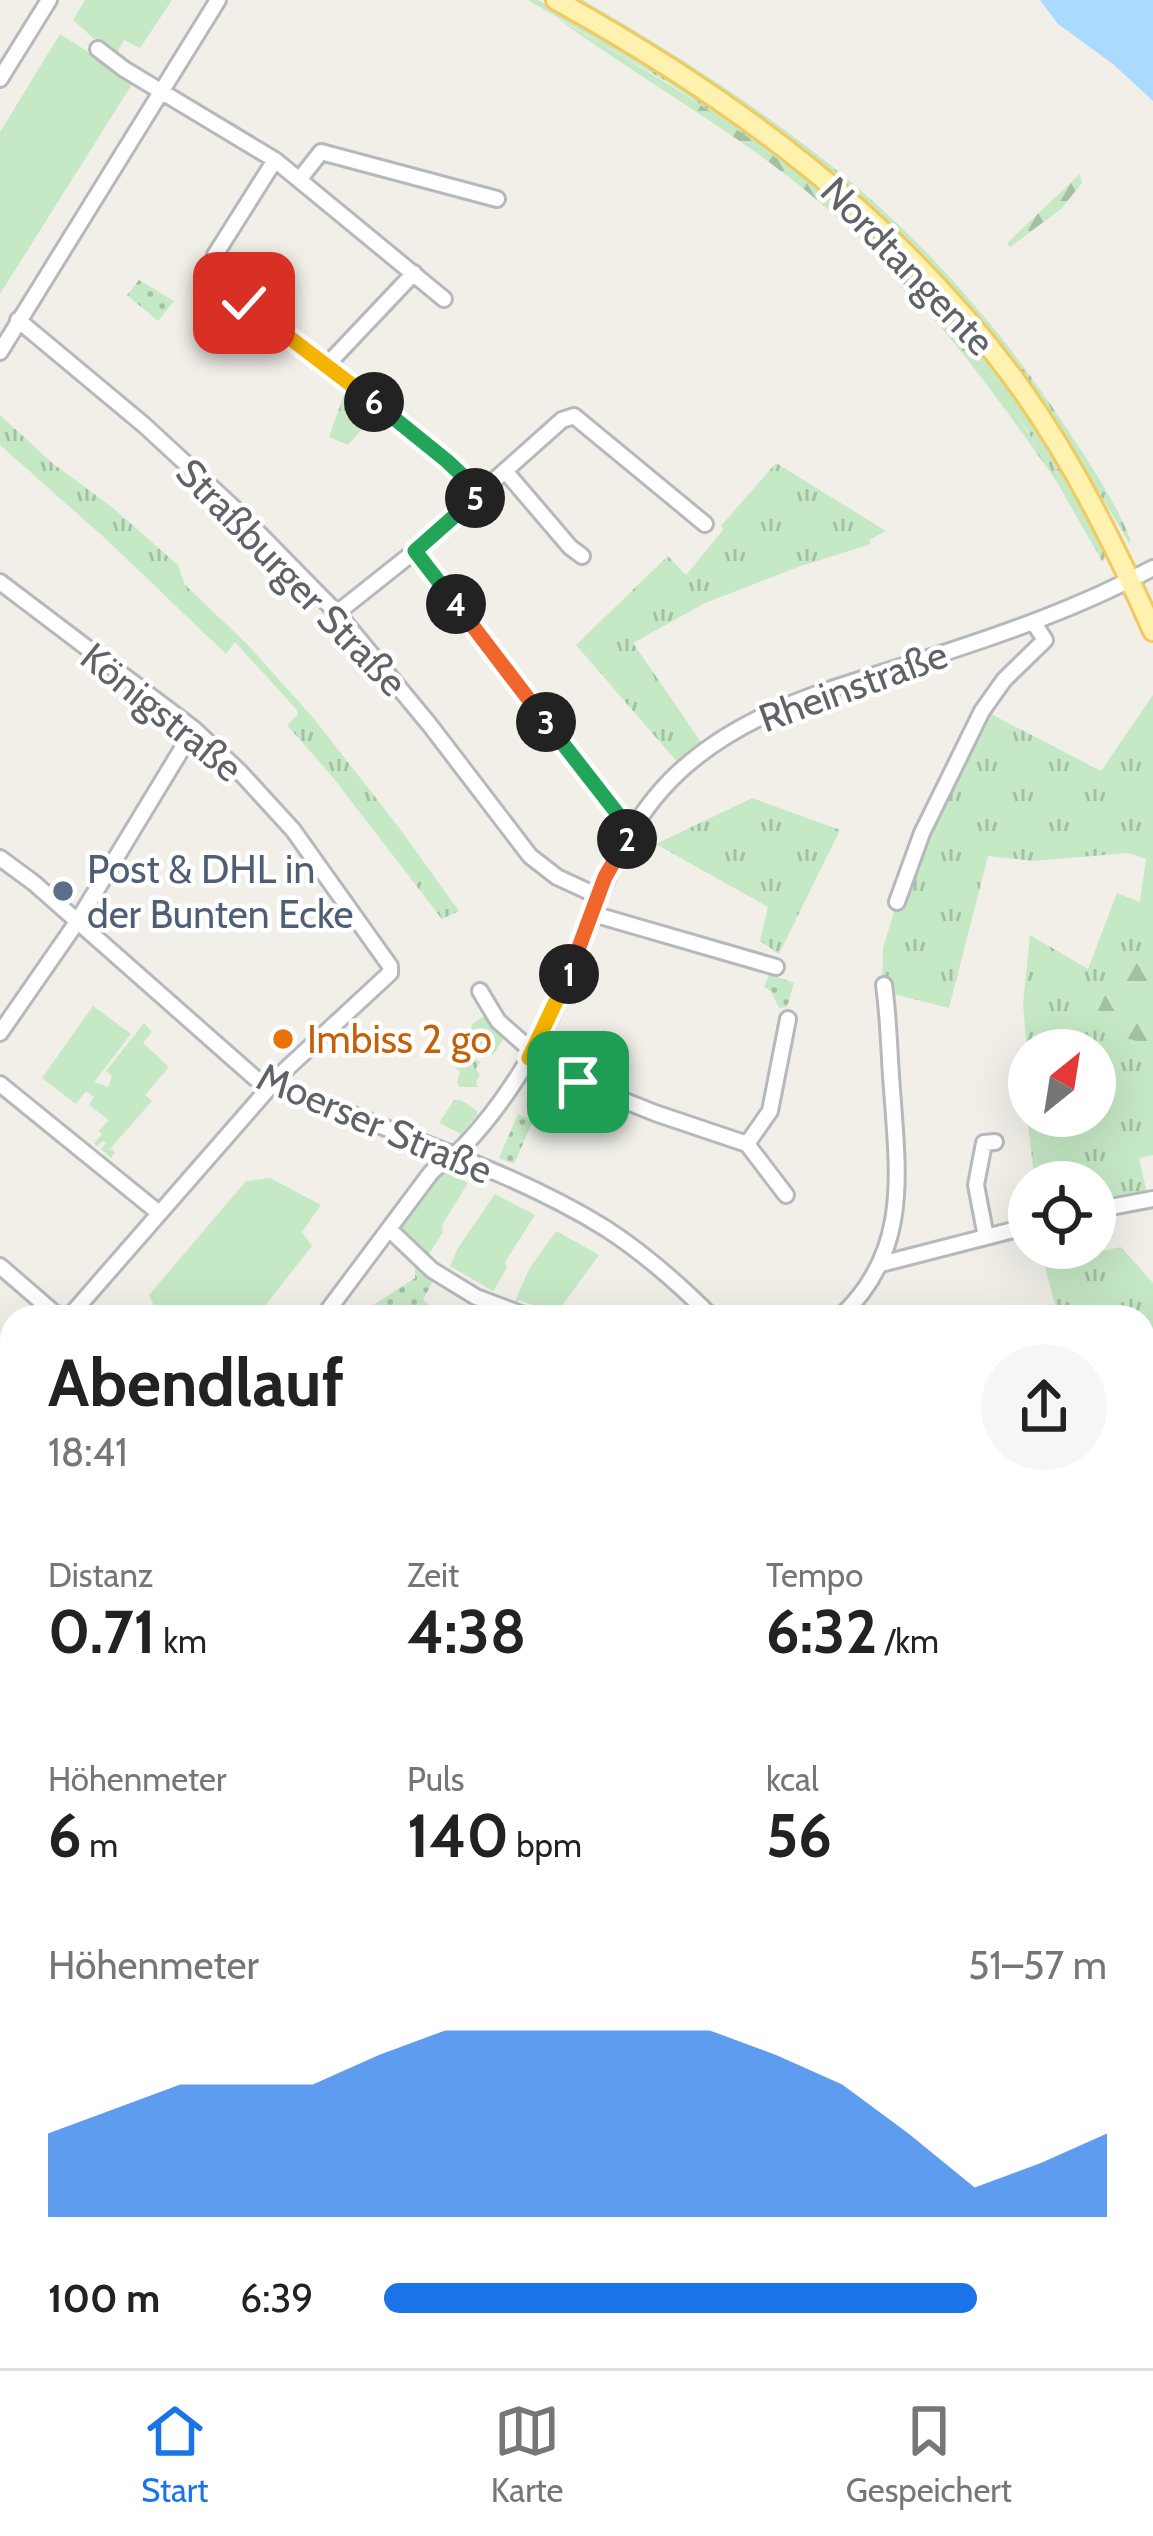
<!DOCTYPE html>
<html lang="de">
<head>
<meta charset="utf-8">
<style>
	:root { --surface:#fff; --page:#f6f6f6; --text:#222; --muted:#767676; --line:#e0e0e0; --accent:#1a73e8 }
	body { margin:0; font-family:Cabin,sans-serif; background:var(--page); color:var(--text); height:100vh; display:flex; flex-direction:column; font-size:45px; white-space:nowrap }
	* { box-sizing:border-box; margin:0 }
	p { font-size:39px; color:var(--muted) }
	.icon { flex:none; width:66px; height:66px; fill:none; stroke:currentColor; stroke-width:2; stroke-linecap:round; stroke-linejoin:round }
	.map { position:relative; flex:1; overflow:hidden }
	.panel { position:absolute; left:0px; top:1305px; width:1155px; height:1065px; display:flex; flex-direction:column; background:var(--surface); border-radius:36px 36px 0 0; box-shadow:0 12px 48px #0002 }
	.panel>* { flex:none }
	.needle { width:78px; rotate:30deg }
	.buttons { position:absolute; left:1008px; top:1029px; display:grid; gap:24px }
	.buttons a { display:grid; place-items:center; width:108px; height:108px; border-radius:50%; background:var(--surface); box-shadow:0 12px 48px #0002; font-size:60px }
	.pin { position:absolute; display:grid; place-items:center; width:102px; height:102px; color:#fff; margin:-51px; border-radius:24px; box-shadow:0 6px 18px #0006 }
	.km { position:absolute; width:60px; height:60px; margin:-30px; border-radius:50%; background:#222; color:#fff; font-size:33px; line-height:60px; text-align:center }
	.round { display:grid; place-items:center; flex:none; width:126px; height:126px; border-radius:63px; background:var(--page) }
	.summary { display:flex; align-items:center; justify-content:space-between; height:204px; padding:0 48px }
	h1 { font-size:66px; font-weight:700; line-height:90px }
	.metrics { display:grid; grid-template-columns:repeat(3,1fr); gap:18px; height:204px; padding:12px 48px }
	.metrics div { display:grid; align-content:center }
	.metrics b { font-size:60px; font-weight:700 }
	.metrics small { font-size:33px; font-weight:400 }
	.metrics p { font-size:33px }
	.chart { height:336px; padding:24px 48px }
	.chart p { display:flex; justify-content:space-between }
	.chart svg { width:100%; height:216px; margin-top:12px; fill:var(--accent); opacity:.7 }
	ul { padding:0 48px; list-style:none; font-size:39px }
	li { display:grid; grid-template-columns:192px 144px 1fr; align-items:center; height:90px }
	li i { height:30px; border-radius:15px; background:var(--accent) }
	.dock { display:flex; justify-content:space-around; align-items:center; height:168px; border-top:3px solid var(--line); background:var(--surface); font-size:33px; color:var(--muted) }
	.dock a { display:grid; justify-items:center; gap:6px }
	.dock .on { color:var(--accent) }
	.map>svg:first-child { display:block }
	.grass { fill:url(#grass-tufts) }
	.forest { fill:url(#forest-firs) }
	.park { fill:url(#park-dots) }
	.garden { fill:#c5e8c5 }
	.water { fill:#aadaff }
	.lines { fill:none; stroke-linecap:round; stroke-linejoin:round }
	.minor-casing { stroke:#b5b8bc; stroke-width:20 }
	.major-casing { stroke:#f2c960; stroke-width:24 }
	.minor { stroke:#fff; stroke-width:14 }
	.major { stroke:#fff2af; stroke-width:18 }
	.split-1-casing { stroke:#fff; stroke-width:24 }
	.split-2-casing { stroke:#fff; stroke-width:24 }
	.split-3-casing { stroke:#fff; stroke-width:24 }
	.split-4-casing { stroke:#fff; stroke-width:24 }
	.split-5-casing { stroke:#fff; stroke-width:24 }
	.split-6-casing { stroke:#fff; stroke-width:24 }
	.split-7-casing { stroke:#fff; stroke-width:24 }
	.split-1 { stroke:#f5b400; stroke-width:15 }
	.split-2 { stroke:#f0652b; stroke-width:15 }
	.split-3 { stroke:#22a559; stroke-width:15 }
	.split-4 { stroke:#f0652b; stroke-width:15 }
	.split-5 { stroke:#22a559; stroke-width:15 }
	.split-6 { stroke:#22a559; stroke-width:15 }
	.split-7 { stroke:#f5b400; stroke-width:15 }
	.service-dot { fill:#5c6f8a; stroke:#fff; stroke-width:4.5 }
	.food-dot { fill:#e8710a; stroke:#fff; stroke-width:4.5 }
	.labels { text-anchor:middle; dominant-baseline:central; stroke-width:9; stroke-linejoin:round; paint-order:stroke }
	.street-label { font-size:39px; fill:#5f6368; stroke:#fff }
	.service-label { font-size:39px; fill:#4e5e75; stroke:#fff; text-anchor:start }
	.food-label { font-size:39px; fill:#c56008; stroke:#fff; text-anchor:start }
</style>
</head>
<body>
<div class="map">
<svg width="1153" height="2368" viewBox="0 0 1153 2368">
	<defs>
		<pattern id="grass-tufts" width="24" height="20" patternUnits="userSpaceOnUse" patternTransform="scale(3)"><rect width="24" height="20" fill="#c5e8c5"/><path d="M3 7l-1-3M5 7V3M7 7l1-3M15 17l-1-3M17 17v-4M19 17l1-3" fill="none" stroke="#a3c0a4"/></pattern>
		<pattern id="forest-firs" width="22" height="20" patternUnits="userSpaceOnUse" patternTransform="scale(3)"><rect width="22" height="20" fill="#c5e8c5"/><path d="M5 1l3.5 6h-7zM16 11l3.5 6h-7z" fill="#a3c0a4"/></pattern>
		<pattern id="park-dots" width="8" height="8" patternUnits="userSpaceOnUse" patternTransform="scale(3)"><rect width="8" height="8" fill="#c5e8c5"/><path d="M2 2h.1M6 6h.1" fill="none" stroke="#a3c0a4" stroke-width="1.8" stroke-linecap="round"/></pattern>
	</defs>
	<rect width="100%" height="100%" fill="#f1efe8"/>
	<path class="grass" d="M528 0H538C609 40 681 81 748 129 851 202 944 295 1017 399 1052 448 1080 503 1108 556L1102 561 1026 428 1001 392 972 351 909 281 749 138 669 83Z
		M575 0H583C662 46 739 94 811 150 909 224 996 321 1063 423 1088 461 1115 500 1131 541L1129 543C1031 371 914 229 754 111 698 69 635 35 575 0Z
		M345 392 375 415 348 445 329 437Z
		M0 415 51 462 113 508 178 565 185 585 247 644 315 720 400 829 459 911 442 919 331 775 287 725 298 714 296 709 235 642 226 654 108 541 0 445Z
		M776 463 886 531 869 540 871 544 798 567 705 603 633 643 703 745 679 764 576 645 668 556 686 575 724 529 721 526Z
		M1153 695V1155L1139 1158 1147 1194 1095 1205V1182H1035L1028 1125 1033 1124V1116H1095V1050H1029V1071L1023 1004 1030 935 1088 969 1117 893 1140 902 1146 859 1128 853 1034 861 988 856 949 1008 882 991 883 948 897 902 983 710 1101 771Z
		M752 798 840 830 779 954 760 941 768 907 656 844Z
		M486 1015 506 1035 493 1055 484 1050 478 1057 462 1043 465 1035 469 1036 472 1024Z
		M458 1049 480 1062 475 1070 480 1074 476 1082 478 1087H460L457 1083 460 1071 454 1067 458 1060 455 1057Z
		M454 1100H461L477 1111V1115L461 1134 439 1123Z
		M1121 1247 1153 1283V1543L1143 1540V1317H1058L1044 1263Z
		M1153 2270V2368H1085L1094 2358H1143V2279Z"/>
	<path class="forest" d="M557 18C621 55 684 92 745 135 827 193 908 272 971 351 1006 394 1034 442 1062 489 983 376 902 265 791 179 716 120 633 74 557 18Z
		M1080 174 1082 183 1061 209 1010 247 1007 243Z
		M1141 954 1153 960V1045L1089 1029 1121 962Z"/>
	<path class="park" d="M139 280 174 301 158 321 127 295Z
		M769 974 794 983 787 1007 779 1008 771 991 764 987Z
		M518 1114 533 1121 514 1164 499 1158Z
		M415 1261 435 1277 423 1300 447 1317H372L367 1309 415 1278Z"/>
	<path class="garden" d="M85 0H172L140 48 124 40 114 57 73 20Z
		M60 34 134 81 0 294V132Z
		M93 1006 131 1034 94 1082 108 1087 112 1076 106 1071 144 1023 152 1032 143 1043 169 1067 145 1095 152 1101 110 1149 115 1152 111 1158 101 1149 106 1143 103 1141 97 1146 94 1144 102 1134 99 1131 109 1120 89 1105 94 1097 86 1091 76 1104 42 1078Z
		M444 1172 468 1183 442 1225 443 1232 424 1262 398 1232Z
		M270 1178 321 1205 302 1232 312 1246 256 1317H153L157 1312 149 1295 246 1181Z
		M495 1194 535 1215 505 1262 507 1268 493 1291 450 1266 458 1248Z
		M556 1231 599 1255 556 1314 519 1300 511 1311 529 1269Z
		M12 2019V2358H357L360 2368H0V2023Z"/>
	<path class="water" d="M1040 0H1153V101L1113 64 1058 24Z"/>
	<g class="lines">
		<g class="minor-casing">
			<path id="minor" d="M98 49 124 69 275 160 444 299
				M0 79 49 0
				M275 160 215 255C212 269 214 276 223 287L410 431 481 493
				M299 180 321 152 497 199
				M18 320 144 425 235 509 337 613 429 724 530 856 557 877 598 896
				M0 352 218 0
				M325 367 414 273
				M506 472 570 547 582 556
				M415 551 631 831
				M0 582 194 729 239 771 293 830 390 966V973L282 1073 69 1317
				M337 613 415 551 562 420 574 416 705 524
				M0 858 34 883 255 1078C285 1094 319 1101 351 1114 436 1149 526 1179 605 1228 644 1253 679 1284 712 1317
				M897 902 922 833 982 711 1004 680 1045 640 1034 623
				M593 914 776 967
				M480 991 498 1021 533 1052
				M0 1033 77 922 194 729
				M529 1058 578 1082 655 1113 747 1144 786 1195
				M0 1084 159 1213
				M747 1144 770 1111 788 1019
				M1095 1210 1153 1199
				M390 1230 432 1270 476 1297 529 1317
				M986 1237 976 1185 984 1143 995 1142
				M881 1264 1029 1226
				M0 1266 59 1317
				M323 1317 430 1174C440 1162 454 1157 464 1146 490 1119 515 1083 534 1050 587 958 598 846 680 771 750 707 838 688 925 659 1003 634 1081 607 1153 568
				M840 1317C910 1252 898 1175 892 1089 889 1054 889 1020 884 985
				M0 1403 12 1404
				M0 1533 12 1535
				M0 1591 12 1593
				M0 1693 12 1696
				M0 1801 12 1746
				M1143 1831 1153 1833
				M1143 1849 1153 1853
				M0 1974 12 1970"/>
		</g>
		<g class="major-casing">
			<path id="major" d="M556 0C736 100 901 221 1022 390 1075 465 1116 548 1153 631"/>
		</g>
		<use href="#minor" class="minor"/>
		<use href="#major" class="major"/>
	</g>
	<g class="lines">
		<g class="split-1-casing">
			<path id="split-1" d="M569 974 529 1058 578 1082"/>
		</g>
		<g class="split-2-casing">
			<path id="split-2" d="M569 974 605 877 627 839"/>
		</g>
		<g class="split-3-casing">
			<path id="split-3" d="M546 722 631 831 627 839"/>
		</g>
		<g class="split-4-casing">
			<path id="split-4" d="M456 604 546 722"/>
		</g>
		<g class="split-5-casing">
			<path id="split-5" d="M456 604 415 551 475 498"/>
		</g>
		<g class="split-6-casing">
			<path id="split-6" d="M374 402 447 461 481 493 475 498"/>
		</g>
		<g class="split-7-casing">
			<path id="split-7" d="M244 303 374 402"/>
		</g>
		<use href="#split-1" class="split-1"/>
		<use href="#split-2" class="split-2"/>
		<use href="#split-3" class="split-3"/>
		<use href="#split-4" class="split-4"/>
		<use href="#split-5" class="split-5"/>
		<use href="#split-6" class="split-6"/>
		<use href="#split-7" class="split-7"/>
	</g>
	<circle class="service-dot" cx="63" cy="891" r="12"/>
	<circle class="food-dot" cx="283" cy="1039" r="12"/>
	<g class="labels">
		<g class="street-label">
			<text transform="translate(908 266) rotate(46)">Nordtangente</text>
			<text transform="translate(292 577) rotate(46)">Straßburger Straße</text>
			<text transform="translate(853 686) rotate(-20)">Rheinstraße</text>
			<text transform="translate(162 712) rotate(39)">Königstraße</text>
			<text transform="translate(375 1123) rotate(23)">Moerser Straße</text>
		</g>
		<g class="service-label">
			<text x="87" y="869">Post &amp; DHL in<tspan x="87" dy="45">der Bunten Ecke</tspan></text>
		</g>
		<g class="food-label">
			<text x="307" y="1039">Imbiss 2 go</text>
		</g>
	</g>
</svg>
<div class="buttons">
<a><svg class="needle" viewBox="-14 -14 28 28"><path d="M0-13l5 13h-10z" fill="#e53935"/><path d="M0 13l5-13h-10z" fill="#767676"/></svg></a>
<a><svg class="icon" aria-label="locate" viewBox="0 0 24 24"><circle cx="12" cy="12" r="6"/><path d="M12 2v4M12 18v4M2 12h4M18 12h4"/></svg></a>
</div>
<div class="pin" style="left:578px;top:1082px;background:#1e9e55"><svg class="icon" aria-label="arrive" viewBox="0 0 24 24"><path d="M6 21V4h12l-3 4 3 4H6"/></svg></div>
<div class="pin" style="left:244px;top:303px;background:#d93025"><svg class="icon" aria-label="check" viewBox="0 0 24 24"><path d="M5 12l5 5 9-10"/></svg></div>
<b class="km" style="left:569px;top:974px">1</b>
<b class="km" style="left:627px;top:839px">2</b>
<b class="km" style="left:546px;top:722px">3</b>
<b class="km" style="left:456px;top:604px">4</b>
<b class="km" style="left:475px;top:498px">5</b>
<b class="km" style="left:374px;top:402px">6</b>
<section class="panel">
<div class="summary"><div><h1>Abendlauf</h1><p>18:41</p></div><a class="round"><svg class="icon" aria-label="share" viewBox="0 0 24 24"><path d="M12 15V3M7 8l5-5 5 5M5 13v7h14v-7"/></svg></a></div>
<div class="metrics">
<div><p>Distanz</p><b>0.71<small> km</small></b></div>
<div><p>Zeit</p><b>4:38</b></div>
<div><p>Tempo</p><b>6:32<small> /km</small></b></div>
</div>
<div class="metrics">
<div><p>Höhenmeter</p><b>6<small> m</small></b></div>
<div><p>Puls</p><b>140<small> bpm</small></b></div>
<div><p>kcal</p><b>56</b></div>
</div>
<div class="chart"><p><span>Höhenmeter</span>51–57 m</p>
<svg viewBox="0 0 160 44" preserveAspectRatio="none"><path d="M0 44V27L10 22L20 17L30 17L40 17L50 11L60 6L70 6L80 6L90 6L100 6L110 11L120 17L130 27L140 38L150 33L160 27V44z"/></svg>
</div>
<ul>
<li><b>100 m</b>6:39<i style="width:82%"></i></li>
</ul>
</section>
</div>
<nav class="dock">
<a class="on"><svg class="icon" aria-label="home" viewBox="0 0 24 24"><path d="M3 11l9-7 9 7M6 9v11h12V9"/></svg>Start</a>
<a><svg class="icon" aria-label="map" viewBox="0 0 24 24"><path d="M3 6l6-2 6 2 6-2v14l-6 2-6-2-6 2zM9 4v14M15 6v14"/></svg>Karte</a>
<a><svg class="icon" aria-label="saved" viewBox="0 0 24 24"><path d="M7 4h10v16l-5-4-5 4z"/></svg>Gespeichert</a>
</nav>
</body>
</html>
